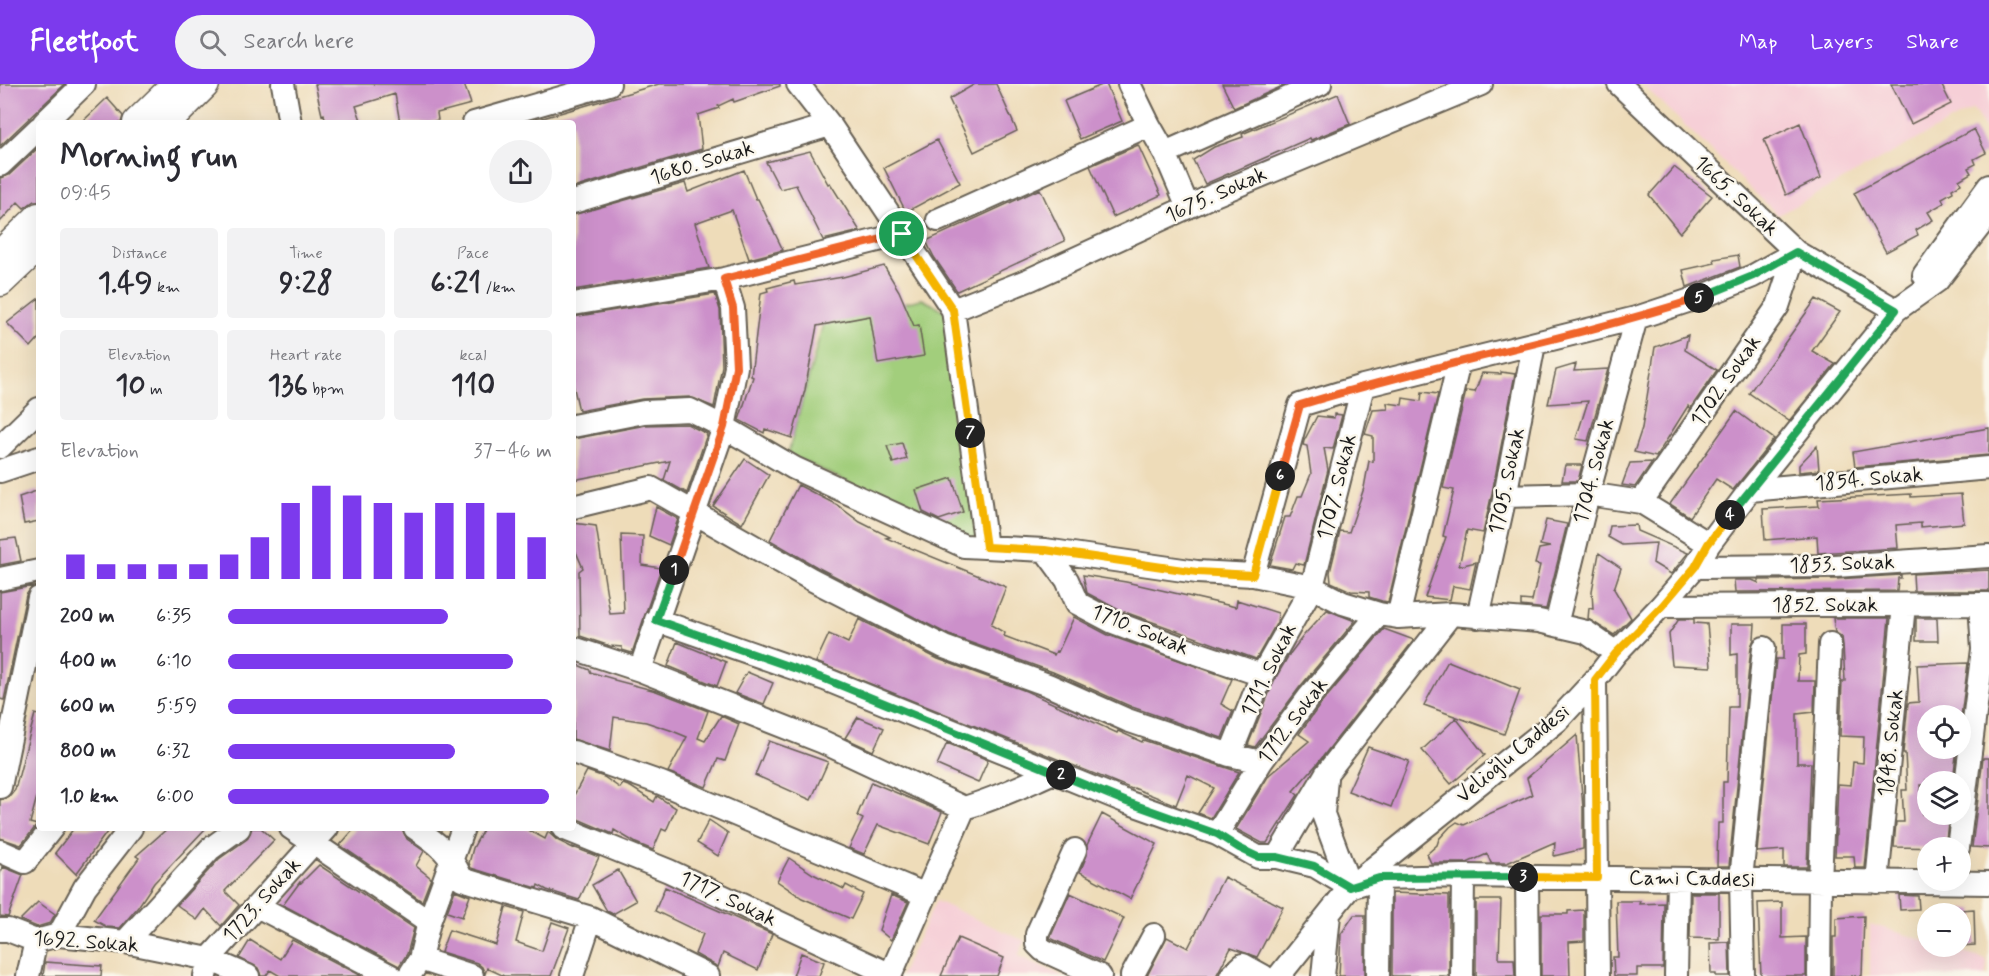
<!DOCTYPE html>
<html lang="en">
<head>
<meta charset="utf-8">
<style>
	:root { --surface:#fff; --page:#f2f2f3; --text:#2b2b33; --muted:#7c7c81; --accent:#7c3aed }
	body { margin:0; font-family:Mynerve,sans-serif; background:var(--page); color:var(--text); height:100vh; display:flex; flex-direction:column; font-size:22px; white-space:nowrap }
	* { box-sizing:border-box; margin:0 }
	p { font-size:20px; color:var(--muted) }
	.icon { flex:none; width:33px; height:33px; fill:none; stroke:currentColor; stroke-width:2; stroke-linecap:round; stroke-linejoin:round }
	.map { position:relative; flex:1; overflow:hidden }
	.sheet { position:absolute; left:36px; top:36px; width:540px; height:711px; display:flex; flex-direction:column; background:var(--surface); border-radius:6px; box-shadow:0 6px 24px #0002 }
	.sheet>* { flex:none }
	.tools { position:absolute; left:1917px; top:621px; display:grid; gap:12px }
	.tools a { display:grid; place-items:center; width:54px; height:54px; border-radius:50%; background:var(--surface); box-shadow:0 6px 24px #0002; font-size:30px }
	.pin { position:absolute; display:grid; place-items:center; width:51px; height:51px; color:#fff; margin:-26px; border:3px solid #fff; border-radius:50%; box-shadow:0 2px 6px #0007 }
	.km { position:absolute; width:30px; height:30px; margin:-15px; border-radius:50%; background:#222; color:#fff; font-size:16px; line-height:30px; text-align:center }
	.round { display:grid; place-items:center; flex:none; width:63px; height:63px; border-radius:32px; background:var(--page) }
	.head { display:flex; align-items:center; justify-content:space-between; height:102px; padding:0 24px }
	h1 { font-size:33px; font-weight:800; line-height:45px }
	.stats { display:grid; grid-template-columns:repeat(3,1fr); gap:9px; height:102px; padding:6px 24px }
	.stats div { display:grid; align-content:center; border-radius:6px; background:var(--page); text-align:center }
	.stats b { font-size:30px; font-weight:800 }
	.stats small { font-size:16px; font-weight:400 }
	.stats p { font-size:16px }
	.chart { height:168px; padding:12px 24px }
	.chart p { display:flex; justify-content:space-between }
	.chart svg { width:100%; height:108px; margin-top:6px; stroke:var(--accent); stroke-width:6 }
	ul { padding:0 24px; list-style:none; font-size:20px }
	li { display:grid; grid-template-columns:96px 72px 1fr; align-items:center; height:45px }
	li i { height:15px; border-radius:8px; background:var(--accent) }
	header { display:flex; align-items:center; gap:36px; box-sizing:border-box; height:84px; padding:0 30px; background:var(--accent); color:#fff }
	header strong { font-size:28px }
	nav { display:flex; gap:33px; margin-inline-start:auto; font-size:21px }
	.search { width:420px; height:54px; background:var(--page); display:flex; align-items:center; gap:15px; box-sizing:border-box; padding:0 21px; border-radius:33px; color:var(--muted); font-size:22px }
	.map>svg:first-child { display:block }
	.built { fill:#f6cfd7 }
	.green { fill:#a2ce7b; stroke:#5f754c; stroke-width:1.5 }
	.building { fill:#cc90ca }
	.lines { fill:none; stroke-linecap:round; stroke-linejoin:round }
	.minor-casing { stroke:#665f53; stroke-width:26 }
	.major-casing { stroke:#665f53; stroke-width:33 }
	.minor { stroke:#fff; stroke-width:22 }
	.major { stroke:#fff; stroke-width:30 }
	.split-1-casing { stroke:#fff; stroke-width:12 }
	.split-2-casing { stroke:#fff; stroke-width:12 }
	.split-3-casing { stroke:#fff; stroke-width:12 }
	.split-4-casing { stroke:#fff; stroke-width:12 }
	.split-5-casing { stroke:#fff; stroke-width:12 }
	.split-6-casing { stroke:#fff; stroke-width:12 }
	.split-7-casing { stroke:#fff; stroke-width:12 }
	.split-8-casing { stroke:#fff; stroke-width:12 }
	.split-1 { stroke:#f0652b; stroke-width:8 }
	.split-2 { stroke:#22a559; stroke-width:8 }
	.split-3 { stroke:#22a559; stroke-width:8 }
	.split-4 { stroke:#f5b400; stroke-width:8 }
	.split-5 { stroke:#22a559; stroke-width:8 }
	.split-6 { stroke:#f0652b; stroke-width:8 }
	.split-7 { stroke:#f5b400; stroke-width:8 }
	.split-8 { stroke:#f5b400; stroke-width:8 }
	.labels { text-anchor:middle; dominant-baseline:central; stroke-width:5; stroke-linejoin:round; paint-order:stroke }
	.street-label { font-size:21px; fill:#1c1c1c; stroke:#fbf7ec }
</style>
</head>
<body>
<header>
<strong>Fleetfoot</strong>
<div class="search"><svg class="icon" aria-label="search" viewBox="0 0 24 24"><circle cx="10" cy="10" r="6"/><path d="M15 15l6 6"/></svg>Search here</div>
<nav><a>Map</a><a>Layers</a><a>Share</a></nav>
</header>
<div class="map">
<svg width="1989" height="892" viewBox="0 0 1989 892">
	<rect width="100%" height="100%" fill="#fbf7ec"/>
	<filter id="ink" filterUnits="userSpaceOnUse"><feTurbulence type="fractalNoise" baseFrequency=".0167" numOctaves="2"/><feDisplacementMap in="SourceGraphic" scale="12" xChannelSelector="R" yChannelSelector="G"/><feConvolveMatrix kernelMatrix="1 2 1 2 8 2 1 2 1" color-interpolation-filters="sRGB"/></filter>
	<filter id="wash" filterUnits="userSpaceOnUse"><feTurbulence type="fractalNoise" baseFrequency=".008" numOctaves="4" result="noise"/><feDisplacementMap in="SourceGraphic" scale="24" xChannelSelector="R" yChannelSelector="G"/><feGaussianBlur stdDeviation="1.35" result="paint"/><feColorMatrix in="noise" values="0 0 0 0 0 0 0 0 0 0 0 0 0 0 0 0 0 1.4 0 .05"/><feComposite in="paint" operator="in"/></filter>
	<g filter="url(#wash)">
		<rect width="100%" height="100%" fill="#eedcb9"/>
		<path class="built" d="M1642 0H1989V51L1973 25 1778 131Z
			M936 817 1025 857 1018 872 1063 892H900Z
			M1870 840 1927 857 1928 862 1943 863 1987 876 1986 892H1870Z"/>
		<path class="green" d="M922 215 957 233 989 457 965 453 788 370 824 236Z"/>
		<g id="blocks">
			<path class="building" d="M0 0H65L0 62Z
				M315 0H464L471 20 437 29 438 36 429 39H400L395 10 356 22 362 39H326L324 30 322 31Z
				M659 0H780V2L734 18 733 15 718 22 719 24 698 31 702 65 573 104V39H526Z
				M975 0H996L1017 47 974 68 949 15Z
				M1104 0H1106L1122 37 1080 55 1064 17Z
				M1222 0H1287L1234 24Z
				M1891 0H1941L1951 20 1911 40Z
				M1338 10 1350 40 1311 56 1310 54 1205 100 1193 76 1214 63 1243 53 1242 50Z
				M107 14 123 32 121 39H81Z
				M1800 39 1821 94 1786 111 1764 56Z
				M1974 45 1986 69 1974 75 1976 80 1968 84 1971 89 1959 96 1961 100 1952 105 1953 108 1942 114 1944 119 1928 128 1933 136 1916 146 1918 151 1886 168 1854 109Z
				M937 56 960 99 906 128 884 84Z
				M1138 61 1161 111 1113 133 1090 82Z
				M39 63V117H34L24 124 18 118 0 138V94L9 91Z
				M810 67 828 100 830 99 860 147 823 156 796 101 780 105 766 78Z
				M1674 83 1712 112 1680 149 1649 111Z
				M744 86 756 115H758L783 166 749 175 732 126 695 139 709 184 573 206V131L685 99 688 108Z
				M1040 105 1065 157 957 207 934 173 926 157Z
				M1738 171 1740 183 1687 203 1683 186 1715 179 1714 175Z
				M884 182 899 207 914 242 919 241 924 272 878 280 870 232 817 242 805 306 792 354 765 345 764 349 739 336 753 293 751 292 761 209 768 207 767 204 794 197 795 201 843 193Z
				M715 210 720 226 722 282 714 323 689 313 642 315 579 327 573 300V233Z
				M39 214V254L31 263 7 239Z
				M1816 215 1840 228 1812 267 1835 280 1789 337 1749 309Z
				M1688 251 1685 266 1717 286 1690 325 1688 322 1656 373 1634 368 1642 344 1655 263Z
				M1576 280 1574 287 1608 285 1588 357 1576 355 1588 317 1548 320 1556 286Z
				M1501 288 1515 290 1492 409 1483 449 1467 446 1459 482 1476 478 1470 505 1453 502 1450 516 1425 513 1446 453 1443 452 1454 406 1443 404 1466 307 1475 308 1482 289 1501 290Z
				M1422 308 1438 310 1388 518 1382 517 1369 513V508L1351 507 1331 498 1330 488 1340 447 1349 448 1364 404 1369 377 1373 378V352L1365 350 1373 326 1388 325 1387 319 1402 321 1403 314 1421 317Z
				M1736 327 1774 355 1733 406 1716 395 1690 433 1670 420Z
				M1334 330 1342 331 1333 365 1324 364 1328 386 1304 481 1295 479 1292 485 1270 481 1285 433H1290L1298 412H1302L1311 390 1307 362 1303 361 1304 357 1317 332 1334 334Z
				M687 340 707 350 687 409 664 396 670 377 573 396V355L646 341Z
				M1989 344V371L1855 383 1853 368Z
				M902 359 907 375 893 379 887 362Z
				M1817 362 1819 386 1799 388V381Z
				M745 375 769 391 742 440 713 422Z
				M1652 378 1635 403 1622 401 1630 379Z
				M1565 381H1582L1578 397H1562Z
				M952 394 963 428 939 436 923 428 916 406Z
				M798 401 837 421 860 438 890 453 886 454 1006 503 991 541 1005 549 1004 552 1054 571 1056 567 1058 568 1074 533 1108 551 1232 595 1221 620 1233 627 1222 654 1132 623 1053 588 949 551 817 483 770 456Z
				M39 406V437L24 440 19 413Z
				M1911 410V413L1961 410 1964 439 1921 443V439L1896 441 1898 464 1818 469 1817 452 1765 456 1763 425 1819 422 1818 415Z
				M656 423 678 435 669 461 649 452Z
				M1546 436 1567 440 1546 525 1521 522V516L1532 517 1540 481 1535 480 1539 465 1550 463 1540 461Z
				M573 439 596 442 610 530 624 529 621 451 643 452 642 481 661 484 632 569 622 566V563L610 562 580 552 579 487 583 484 573 461Z
				M1636 441 1637 447 1688 469 1671 490 1653 479 1656 459 1622 461 1608 453 1610 442Z
				M16 454 21 477 0 481V456Z
				M1599 469 1621 484 1614 505 1631 534 1614 551 1588 535 1589 524 1593 525 1592 507Z
				M1989 486V507H1914L1913 490Z
				M1083 491 1126 498 1236 523 1237 516 1278 529 1277 538 1256 575 1119 526 1087 509Z
				M1901 491V494H1898L1897 507 1735 508 1734 496H1752L1759 499 1758 496 1836 495Z
				M33 502 26 511 4 616 0 615V508Z
				M1327 526 1355 537 1299 604 1255 663 1248 661 1274 597 1289 571 1304 551Z
				M1833 534H1889L1865 784H1855L1854 772H1835L1838 700 1851 701 1853 678 1863 679 1864 653 1840 652 1842 597H1845L1843 561 1842 553 1835 548Z
				M1916 534H1937L1938 557H1916Z
				M859 535 938 575 1026 607 1117 649 1118 647 1142 658 1143 656 1239 688 1211 734 1198 729 1214 704 1188 691 1176 721 1134 704 1132 705 816 578 829 550 848 559Z
				M1679 535H1694V539L1707 540 1711 583 1672 581 1669 550Z
				M1731 540H1755L1754 555 1751 563 1729 782H1717L1718 739H1723V698H1727L1729 623H1737V570L1731 571Z
				M1783 540H1806V570L1799 571 1798 597H1815L1814 628 1797 630V679H1811L1807 783H1784V766L1757 768 1776 575H1783Z
				M1384 545 1414 556 1317 680 1293 707 1298 711 1267 759H1262L1236 745 1269 691 1309 657 1299 650 1320 621Z
				M677 558 726 578 717 602 668 582Z
				M1448 577 1520 606 1504 650 1424 621Z
				M573 579 590 586V588L614 595V596L656 607 708 627 698 654 705 657 721 632 739 640 725 677 718 675 706 703 668 688 687 653 670 646 646 638 614 633 610 667 573 655Z
				M1968 579 1961 632H1928V664H1957L1953 696H1926V701H1920L1923 730H1949L1945 764 1894 763 1896 738H1904L1902 706H1907L1905 669H1903L1908 619 1919 618 1917 581Z
				M747 588 773 599 764 620 735 609Z
				M35 630 39 631V705L30 739 37 741 21 761 0 754V716L10 712 15 706Z
				M858 633 884 644 873 667 845 654Z
				M1456 634 1485 671 1451 700 1422 666Z
				M1577 651 1583 724V765L1554 772 1555 758 1507 779H1491L1487 770 1467 779H1431L1427 770 1437 761 1439 755 1450 743 1457 738 1464 741 1532 711 1527 694Z
				M769 657 828 678 811 716 755 691Z
				M947 659 988 676 978 699 937 681Z
				M1368 663 1409 677 1391 723 1348 707Z
				M1983 674H1989V764L1972 763Z
				M587 687 604 693 620 704 623 700 631 703 654 718 657 712 676 724 666 747 662 745 653 766 636 759 614 746 613 750 573 733V713Z
				M871 698 942 728 929 760 878 741 864 770 849 764 863 735 857 732Z
				M1102 730 1157 760 1130 815 1080 788 1087 771V761Z
				M709 736 728 749 718 772 697 759Z
				M74 744H110L76 790 55 769Z
				M168 744H206L154 799 138 823 120 844 107 843 94 836 139 774 136 772Z
				M252 744H261L274 756 225 807 239 821 221 842 205 825 197 836 177 821 219 775 247 755Z
				M355 744H402L407 755 424 767 416 782 431 794 422 817 340 761Z
				M484 744H525L545 755 548 748 557 756 573 764V763L599 773 579 816 547 806 538 801 537 804 471 784 469 779 473 764Z
				M789 774 813 790 844 805 846 801 863 810 851 835 802 814 777 797Z
				M319 781 414 844 407 870 399 882 283 821 300 798 301 799Z
				M3 783 23 791 8 833 0 832V790Z
				M618 786 636 817 613 830 607 827 592 801Z
				M1224 793 1283 823 1257 873 1231 864 1216 892H1147L1167 853 1188 864Z
				M665 803 772 850 758 886 723 869 718 883 695 870 703 850 655 827Z
				M455 806 470 812 462 833 447 828Z
				M1070 809 1124 834 1103 878 1050 854Z
				M1392 809 1449 811V892H1392Z
				M1691 809H1719V855L1690 854Z
				M891 811 908 818 891 856 879 846Z
				M1899 811 1918 812 1919 825 1900 826Z
				M1476 816H1501L1499 875H1514L1515 892H1476Z
				M1616 817H1640L1639 820 1664 819 1663 884H1637V892H1614L1613 873H1618Z
				M38 818 55 830 50 839 37 843 20 836Z
				M1782 818V854L1806 853V892H1761L1758 819Z
				M506 823 524 828 516 858 542 867 552 838 569 844 551 892H504L487 884 485 890 482 883 477 879 441 868 449 846 496 861Z
				M1974 825 1975 861 1960 862V826Z
				M1584 826V857L1569 858 1570 892H1541V830H1568V827Z
				M1354 831H1365V892H1339L1341 850Z
				M1864 832 1862 892H1833V853H1836V834Z
				M958 854 1004 874 997 892H941Z
				M250 856 280 875 292 856 362 892H280L270 886 266 892H261L258 884 239 874Z
				M1729 858 1730 892H1716V890H1711L1710 859Z
				M801 869 824 878 819 892H793Z
				M45 878 102 882 101 892H43Z"/>
		</g>
	</g>
	<g filter="url(#ink)">
		<use href="#blocks" fill-opacity="0" stroke="#665f53" stroke-width="1.5"/>
		<g class="lines">
			<g class="minor-casing">
				<path id="minor" d="M283 0 290 39
					M798 0 830 41 953 226 986 463
					M1129 0 1149 41 1165 69 1188 123
					M1619 0 1796 168 1896 226
					M44 39 84 0
					M474 39 609 0
					M1165 69 1320 0
					M0 81 39 44
					M573 118 830 41
					M938 136 1149 41
					M1924 191 1989 102
					M573 220 724 195 902 150
					M953 226 1031 195 1212 112 1481 0
					M573 342 644 328 690 326 724 343 794 384 964 462 1045 466 1197 488 1253 491 1312 503 1343 519 1379 530 1398 533 1451 530 1539 537 1586 548 1616 569
					M0 363 39 325
					M0 387 39 374
					M1750 406 1989 384
					M1505 412 1588 410 1641 418 1709 460
					M1641 418 1778 222 1796 168
					M573 423 651 404 811 495 944 563 1048 601 1127 636 1230 671 1261 678
					M1045 466 1067 496 1077 519 1113 538 1185 565 1262 591
					M1695 483 1835 482 1989 472
					M1253 491 1300 321 1363 302 1636 234 1706 211 1753 192 1796 168
					M0 495 39 487
					M1661 522 1989 520
					M1398 533 1459 278
					M1478 533 1505 412 1534 260
					M656 536 825 595 1127 718 1217 750 1258 773H1277L1315 782 1350 803 1379 794 1463 792 1989 799
					M1556 541 1588 410 1636 234
					M573 564 640 586 823 658 964 724C996 715 1024 701 1054 688
					M640 586 724 343 736 283 733 224 724 195
					M1595 596 1598 892
					M573 668 661 699 926 811
					M1230 671 1262 591 1312 503 1363 302
					M1326 694 1323 730 1350 803
					M0 703 39 514
					M291 744 429 838
					M415 744C440 761 449 768 462 795L591 834 708 892
					M563 744 669 787 891 891
					M1217 750 1261 678 1309 613 1379 530
					M1958 764 1983 565 1980 520
					M1075 766 1037 850V860L1043 866 1100 892
					M0 767 25 778 52 744
					M1277 773 1326 690 1451 530
					M1527 793 1528 892
					M1877 798 1904 521
					M257 822 391 892
					M0 846H8L36 857 59 851 125 858 209 875 248 892
					M59 851 85 803 131 744
					M125 858 210 765 239 744
					M420 875 472 892
					M28 892 36 857
					M205 892 209 875 327 744
					M409 892 420 875 429 838 463 744
					M572 892 591 834
					M890 892 964 724
					M1132 892 1154 851
					M1231 892 1243 881 1263 892
					M1279 892 1350 803 1557 637 1595 596 1616 569 1661 522 1695 483 1709 460 1750 406 1896 226 1937 197 1989 130
					M1323 892 1329 831
					M1378 892 1379 794
					M1462 892 1463 792
					M1676 892 1678 795
					M1743 892 1741 796 1764 564
					M1819 892 1820 798 1830 560"/>
			</g>
			<g class="major-casing">
				<path id="major" d="M169 35 204 0
					M138 39 178 0
					M0 172 39 134
					M0 197 35 164"/>
			</g>
			<use href="#minor" class="minor"/>
			<use href="#major" class="major"/>
		</g>
	</g>
	<g class="lines" filter="url(#ink)">
		<g class="split-1-casing">
			<path id="split-1" d="M674 486 724 343 736 283 733 224 724 195 902 150"/>
		</g>
		<g class="split-2-casing">
			<path id="split-2" d="M674 486 656 536 825 595 1061 691"/>
		</g>
		<g class="split-3-casing">
			<path id="split-3" d="M1061 691 1127 718 1217 750 1239 764 1258 773H1277L1314 782 1350 803 1379 794 1523 793"/>
		</g>
		<g class="split-4-casing">
			<path id="split-4" d="M1523 793 1597 794 1595 596 1616 569 1662 522 1695 483 1708 460 1730 431"/>
		</g>
		<g class="split-5-casing">
			<path id="split-5" d="M1699 214 1753 192 1796 168 1896 226 1730 431"/>
		</g>
		<g class="split-6-casing">
			<path id="split-6" d="M1280 392 1300 321C1432 280 1568 256 1699 214"/>
		</g>
		<g class="split-7-casing">
			<path id="split-7" d="M970 349 986 463 1045 466 1197 488 1253 491 1280 392"/>
		</g>
		<g class="split-8-casing">
			<path id="split-8" d="M902 150 953 226 970 349"/>
		</g>
		<use href="#split-1" class="split-1"/>
		<use href="#split-2" class="split-2"/>
		<use href="#split-3" class="split-3"/>
		<use href="#split-4" class="split-4"/>
		<use href="#split-5" class="split-5"/>
		<use href="#split-6" class="split-6"/>
		<use href="#split-7" class="split-7"/>
		<use href="#split-8" class="split-8"/>
	</g>
	<g class="labels">
		<g class="street-label">
			<text transform="translate(702 79) rotate(-17)">1680. Sokak</text>
			<text transform="translate(1216 111) rotate(-24)">1675. Sokak</text>
			<text transform="translate(1736 112) rotate(43)">1665. Sokak</text>
			<text transform="translate(1726 297) rotate(-55)">1702. Sokak</text>
			<text transform="translate(1594 387) rotate(-75)">1704. Sokak</text>
			<text transform="translate(1869 395) rotate(-5)">1854. Sokak</text>
			<text transform="translate(1507 397) rotate(-78)">1705. Sokak</text>
			<text transform="translate(1337 403) rotate(-76)">1707. Sokak</text>
			<text transform="translate(1842 480) rotate(-2)">1853. Sokak</text>
			<text x="1825" y="521">1852. Sokak</text>
			<text transform="translate(1140 546) rotate(22)">1710. Sokak</text>
			<text transform="translate(1269 586) rotate(-64)">1711. Sokak</text>
			<text transform="translate(1293 637) rotate(-53)">1712. Sokak</text>
			<text transform="translate(1891 659) rotate(-84)">1848. Sokak</text>
			<text transform="translate(1513 670) rotate(-40)">Velioğlu Caddesi</text>
			<text transform="translate(1692 795) rotate(1)">Cami Caddesi</text>
			<text transform="translate(728 815) rotate(25)">1717. Sokak</text>
			<text transform="translate(262 816) rotate(-48)">1723. Sokak</text>
			<text transform="translate(86 858) rotate(4)">1692. Sokak</text>
		</g>
	</g>
</svg>
<div class="tools">
<a><svg class="icon" aria-label="locate" viewBox="0 0 24 24"><circle cx="12" cy="12" r="6"/><path d="M12 2v4M12 18v4M2 12h4M18 12h4"/></svg></a>
<a><svg class="icon" aria-label="layers" viewBox="0 0 24 24"><path d="M12 4l9 5-9 5-9-5zM3 14l9 5 9-5"/></svg></a>
<a>+</a>
<a>−</a>
</div>
<div class="pin" style="left:902px;top:150px;background:#1e9e55"><svg class="icon" aria-label="arrive" viewBox="0 0 24 24"><path d="M6 21V4h12l-3 4 3 4H6"/></svg></div>
<b class="km" style="left:674px;top:486px">1</b>
<b class="km" style="left:1061px;top:691px">2</b>
<b class="km" style="left:1523px;top:793px">3</b>
<b class="km" style="left:1730px;top:431px">4</b>
<b class="km" style="left:1699px;top:214px">5</b>
<b class="km" style="left:1280px;top:392px">6</b>
<b class="km" style="left:970px;top:349px">7</b>
<section class="sheet">
<div class="head"><div><h1>Morning run</h1><p>09:45</p></div><a class="round"><svg class="icon" aria-label="share" viewBox="0 0 24 24"><path d="M12 15V3M7 8l5-5 5 5M5 13v7h14v-7"/></svg></a></div>
<div class="stats">
<div><p>Distance</p><b>1.49<small> km</small></b></div>
<div><p>Time</p><b>9:28</b></div>
<div><p>Pace</p><b>6:21<small> /km</small></b></div>
</div>
<div class="stats">
<div><p>Elevation</p><b>10<small> m</small></b></div>
<div><p>Heart rate</p><b>136<small> bpm</small></b></div>
<div><p>kcal</p><b>110</b></div>
</div>
<div class="chart"><p><span>Elevation</span>37–46 m</p>
<svg viewBox="0 0 160 44" preserveAspectRatio="none"><path d="M5 44V34M15 44V38M25 44V38M35 44V38M45 44V38M55 44V34M65 44V27M75 44V13M85 44V6M95 44V10M105 44V13M115 44V17M125 44V13M135 44V13M145 44V17M155 44V27"/></svg>
</div>
<ul>
<li><b>200 m</b>6:35<i style="width:68%"></i></li>
<li><b>400 m</b>6:10<i style="width:88%"></i></li>
<li><b>600 m</b>5:59<i style="width:100%"></i></li>
<li><b>800 m</b>6:32<i style="width:70%"></i></li>
<li><b>1.0 km</b>6:00<i style="width:99%"></i></li>
</ul>
</section>
</div>
</body>
</html>
